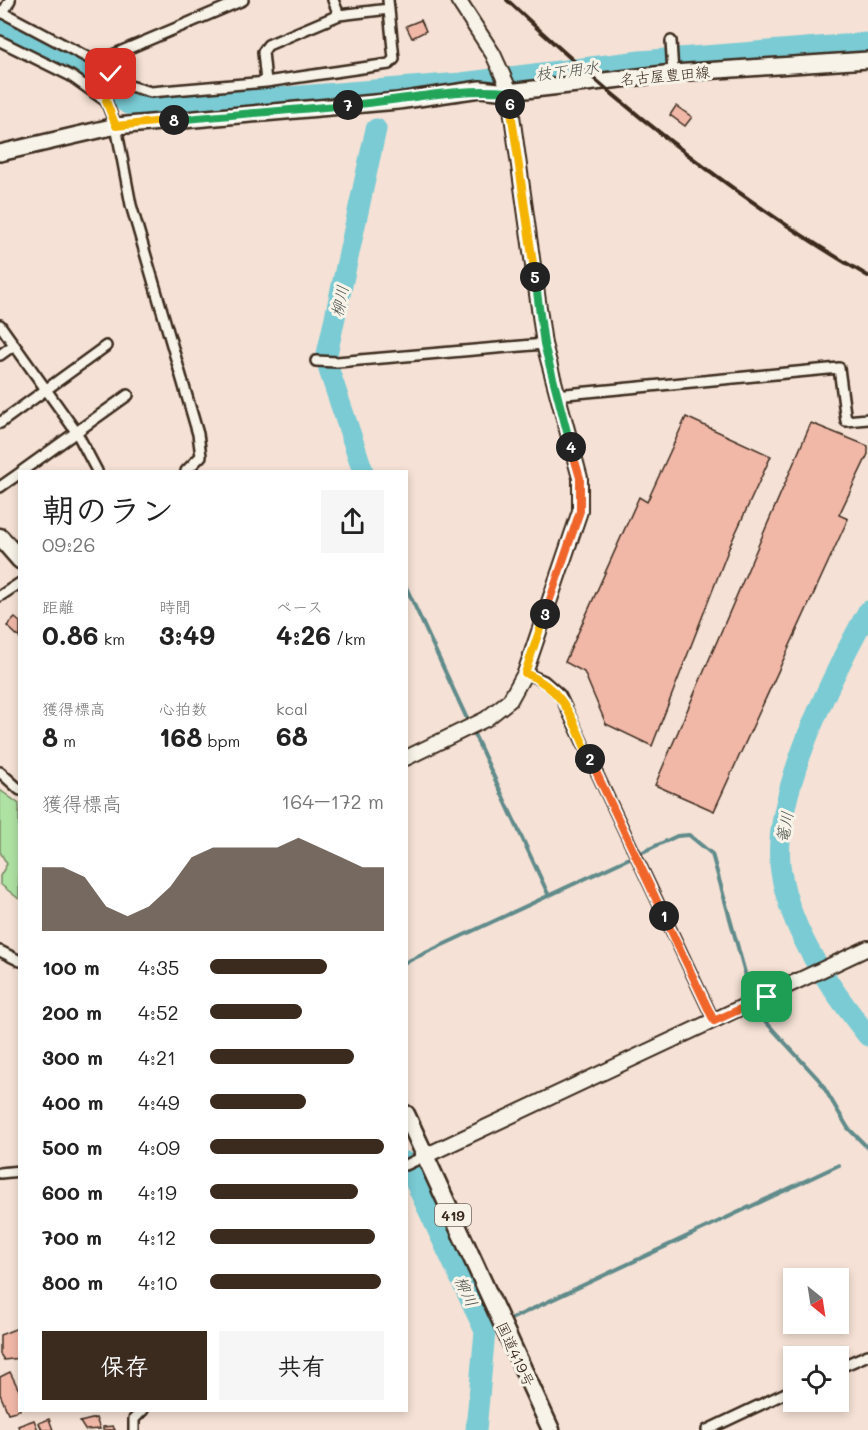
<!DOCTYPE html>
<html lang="ja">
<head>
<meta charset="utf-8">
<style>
	:root { --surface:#fff; --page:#f6f6f6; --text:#222; --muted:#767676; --accent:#3b2a1e }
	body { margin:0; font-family:Mali,"Klee One",sans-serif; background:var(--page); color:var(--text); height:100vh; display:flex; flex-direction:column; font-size:22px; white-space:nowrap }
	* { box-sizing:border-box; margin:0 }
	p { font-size:20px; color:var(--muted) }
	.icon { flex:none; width:33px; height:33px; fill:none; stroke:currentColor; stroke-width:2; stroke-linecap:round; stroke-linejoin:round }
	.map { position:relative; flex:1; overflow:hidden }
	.sheet { position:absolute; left:18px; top:470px; width:390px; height:942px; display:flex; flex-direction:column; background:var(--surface); border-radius:0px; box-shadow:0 3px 9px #0003 }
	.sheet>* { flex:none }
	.needle { width:39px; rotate:150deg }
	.fabs { position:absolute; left:783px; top:1268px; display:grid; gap:12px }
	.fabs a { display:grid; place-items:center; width:66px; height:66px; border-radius:0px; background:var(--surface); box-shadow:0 3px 9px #0003; font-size:30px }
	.pin { position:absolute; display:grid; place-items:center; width:51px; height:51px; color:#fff; margin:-26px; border-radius:12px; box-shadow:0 3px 9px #0006 }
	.km { position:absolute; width:30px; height:30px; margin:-15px; border-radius:50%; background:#222; color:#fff; font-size:16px; line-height:30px; text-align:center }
	.round { display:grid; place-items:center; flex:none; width:63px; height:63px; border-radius:0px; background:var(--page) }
	.overview { display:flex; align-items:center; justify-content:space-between; height:102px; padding:0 24px }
	h1 { font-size:33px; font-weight:700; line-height:45px }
	.metrics { display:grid; grid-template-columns:repeat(3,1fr); gap:9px; height:102px; padding:6px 24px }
	.metrics div { display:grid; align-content:center }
	.metrics b { font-size:26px; font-weight:700 }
	.metrics small { font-size:16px; font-weight:400 }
	.metrics p { font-size:16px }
	.chart { height:168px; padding:12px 24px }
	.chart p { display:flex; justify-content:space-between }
	.chart svg { width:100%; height:108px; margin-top:6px; fill:var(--accent); opacity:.7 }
	.primary-button { display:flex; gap:12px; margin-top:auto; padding:12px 24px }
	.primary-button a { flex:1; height:69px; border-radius:0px; background:var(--accent); color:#fff; font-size:24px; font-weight:700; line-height:69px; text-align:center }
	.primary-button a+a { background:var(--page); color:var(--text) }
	ul { padding:0 24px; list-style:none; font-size:20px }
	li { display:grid; grid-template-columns:96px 72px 1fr; align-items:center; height:45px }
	li i { height:15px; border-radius:8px; background:var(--accent) }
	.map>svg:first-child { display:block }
	.green { fill:#aee2a3; stroke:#748660; stroke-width:1.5 }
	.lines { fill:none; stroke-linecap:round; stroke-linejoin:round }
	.stream { stroke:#618b8b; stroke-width:4 }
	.river { stroke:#7acbd4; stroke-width:21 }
	.building { fill:#f1b8a8; stroke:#3b2a1e; stroke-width:1.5 }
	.street-casing { stroke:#3b2a1e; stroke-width:14 }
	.secondary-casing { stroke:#3b2a1e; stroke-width:18 }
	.primary-casing { stroke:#3b2a1e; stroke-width:20 }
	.highway-casing { stroke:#3b2a1e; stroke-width:21 }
	.street { stroke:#f7f3e8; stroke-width:9 }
	.secondary { stroke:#f7f3e8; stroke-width:14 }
	.primary { stroke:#f7f3e8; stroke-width:15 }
	.highway { stroke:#f7f3e8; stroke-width:16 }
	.rail { stroke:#3b2a1e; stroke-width:4 }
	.split-1-casing { stroke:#fff; stroke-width:12 }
	.split-2-casing { stroke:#fff; stroke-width:12 }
	.split-3-casing { stroke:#fff; stroke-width:12 }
	.split-4-casing { stroke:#fff; stroke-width:12 }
	.split-5-casing { stroke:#fff; stroke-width:12 }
	.split-6-casing { stroke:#fff; stroke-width:12 }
	.split-7-casing { stroke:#fff; stroke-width:12 }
	.split-8-casing { stroke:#fff; stroke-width:12 }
	.split-9-casing { stroke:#fff; stroke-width:12 }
	.split-1 { stroke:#f0652b; stroke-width:8 }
	.split-2 { stroke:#f0652b; stroke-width:8 }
	.split-3 { stroke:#f5b400; stroke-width:8 }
	.split-4 { stroke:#f0652b; stroke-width:8 }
	.split-5 { stroke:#22a559; stroke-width:8 }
	.split-6 { stroke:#f5b400; stroke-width:8 }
	.split-7 { stroke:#22a559; stroke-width:8 }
	.split-8 { stroke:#22a559; stroke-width:8 }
	.split-9 { stroke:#f5b400; stroke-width:8 }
	.labels { text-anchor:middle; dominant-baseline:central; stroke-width:6; stroke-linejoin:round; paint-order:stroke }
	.shield { fill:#f7f3e8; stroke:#73665b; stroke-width:1.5 }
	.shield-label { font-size:14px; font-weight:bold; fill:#3b2a1e }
	.street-label { font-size:15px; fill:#3b2a1e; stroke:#f7f3e8 }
	.water-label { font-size:16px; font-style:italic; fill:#4b524c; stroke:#f7f3e8 }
</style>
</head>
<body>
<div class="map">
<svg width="868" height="1430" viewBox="0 0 868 1430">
	<rect width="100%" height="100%" fill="#f5e1d5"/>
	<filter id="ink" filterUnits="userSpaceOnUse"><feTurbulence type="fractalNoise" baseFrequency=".0167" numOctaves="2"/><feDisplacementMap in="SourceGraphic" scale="12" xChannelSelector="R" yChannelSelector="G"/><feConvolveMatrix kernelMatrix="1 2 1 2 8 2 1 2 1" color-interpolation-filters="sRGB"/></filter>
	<g filter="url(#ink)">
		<path class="green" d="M0 790 19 804V899L0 884V876L7 864 0 852Z"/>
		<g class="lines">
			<path class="stream" d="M406 587 549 896
				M406 962 677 836 689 835 712 854 747 980 765 1021 820 1081 848 1128 868 1148
				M511 1319 839 1165"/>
			<path class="river" d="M0 29 97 81 128 104 153 108 461 83 640 61 868 43
				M363 471 329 370 327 354 376 129
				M868 611C833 674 769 800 781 872 791 934 831 989 868 1036
				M406 1162 485 1331 476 1430"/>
		</g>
		<path class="building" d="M421 20 426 31 412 38 406 26Z
			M676 106 692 117 685 126 670 115Z
			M686 417 771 456 731 543 652 746 606 724 584 672 565 662 639 497 647 502Z
			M811 423 868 446V454L839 515 848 519 714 811 655 785Z
			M15 618 20 622V638L7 626Z
			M20 1327V1358L4 1360 0 1354V1335Z
			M10 1372 20 1392V1410L8 1413 0 1394V1377Z
			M96 1418 100 1429 85 1430 80 1422Z
			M49 1419 53 1430H42L39 1423Z
			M34 1420 38 1430H20L18 1426Z
			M113 1426 115 1430H103V1427Z"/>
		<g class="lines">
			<g class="street-casing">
				<path id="street" d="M333 0 339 15
					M0 11 96 62 130 86 151 92 266 82 389 64 394 59 388 0
					M3 13 10 0
					M0 41 71 76 106 101
					M671 41 673 73
					M96 62 243 0
					M111 74 106 101 116 126 131 205 198 434 201 456 186 471
					M266 82 263 52 268 45 339 15 389 9
					M0 325 77 433 97 471
					M0 355 14 345
					M316 361 337 362 544 344
					M556 395 839 368 846 421 868 419
					M0 423 106 346
					M22 471 128 395
					M0 487 20 473
					M0 596 20 583
					M525 673 544 681 560 695 714 1021
					M0 772 20 790
					M0 951 20 961
					M406 1165 427 1155
					M0 1173 20 1171
					M838 1368 868 1355
					M134 1430V1419L143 1410
					M707 1430 794 1389"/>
			</g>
			<g class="secondary-casing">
				<path id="secondary" d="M406 758 486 719 510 700 525 673 580 511V478L544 344 508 87 493 54 458 0
					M427 1155 868 948"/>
			</g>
			<g class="primary-casing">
				<path id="primary" d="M0 153 116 126 398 101 480 89 508 92 673 73 868 60"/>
			</g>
			<g class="highway-casing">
				<path id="highway" d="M0 537 20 560
					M406 1114 551 1430"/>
			</g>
			<use href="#street" class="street"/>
			<use href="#secondary" class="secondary"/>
			<use href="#primary" class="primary"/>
			<use href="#highway" class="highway"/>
			<path class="rail" d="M507 0C618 105 736 199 868 276"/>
		</g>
	</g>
	<g class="lines" filter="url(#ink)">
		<g class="split-1-casing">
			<path id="split-1" d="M664 916 714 1021 767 997"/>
		</g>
		<g class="split-2-casing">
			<path id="split-2" d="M590 759 664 916"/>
		</g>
		<g class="split-3-casing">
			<path id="split-3" d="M545 614 525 673C567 691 572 720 590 759"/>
		</g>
		<g class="split-4-casing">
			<path id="split-4" d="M545 614 580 511V478L571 447"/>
		</g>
		<g class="split-5-casing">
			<path id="split-5" d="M535 277 544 344 571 447"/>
		</g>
		<g class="split-6-casing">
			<path id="split-6" d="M510 104 535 277"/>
		</g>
		<g class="split-7-casing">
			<path id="split-7" d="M348 105C401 101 455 87 508 92L510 104"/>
		</g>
		<g class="split-8-casing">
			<path id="split-8" d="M174 120 348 105"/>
		</g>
		<g class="split-9-casing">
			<path id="split-9" d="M111 74 106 101 116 126 174 120"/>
		</g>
		<use href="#split-1" class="split-1"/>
		<use href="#split-2" class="split-2"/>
		<use href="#split-3" class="split-3"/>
		<use href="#split-4" class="split-4"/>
		<use href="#split-5" class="split-5"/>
		<use href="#split-6" class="split-6"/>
		<use href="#split-7" class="split-7"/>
		<use href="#split-8" class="split-8"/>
		<use href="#split-9" class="split-9"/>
	</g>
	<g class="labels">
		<rect class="shield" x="435" y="1204" width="36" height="22" rx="4.5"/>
		<g class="shield-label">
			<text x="453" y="1215">419</text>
		</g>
		<g class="street-label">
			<text transform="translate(665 75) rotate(-5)">名古屋豊田線</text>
			<text transform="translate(516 1354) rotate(65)">国道419号</text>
		</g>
		<g class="water-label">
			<text transform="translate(567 70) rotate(-7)">枝下用水</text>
			<text transform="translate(339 301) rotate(-78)">柳川</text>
			<text transform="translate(784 827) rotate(-80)">篭川</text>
			<text transform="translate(467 1291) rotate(65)">柳川</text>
		</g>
	</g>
</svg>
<div class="fabs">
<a><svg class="needle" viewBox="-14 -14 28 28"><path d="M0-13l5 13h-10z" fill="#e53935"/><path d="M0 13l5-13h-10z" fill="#767676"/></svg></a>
<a><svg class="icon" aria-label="locate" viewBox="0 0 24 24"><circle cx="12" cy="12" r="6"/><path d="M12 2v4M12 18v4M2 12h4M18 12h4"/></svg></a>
</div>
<div class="pin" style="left:767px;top:997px;background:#1e9e55"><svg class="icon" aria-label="arrive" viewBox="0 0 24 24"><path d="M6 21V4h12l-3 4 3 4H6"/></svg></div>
<div class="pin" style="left:111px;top:74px;background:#d93025"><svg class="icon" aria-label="check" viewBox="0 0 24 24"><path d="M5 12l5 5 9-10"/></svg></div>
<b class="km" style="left:664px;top:916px">1</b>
<b class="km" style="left:590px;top:759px">2</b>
<b class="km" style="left:545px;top:614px">3</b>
<b class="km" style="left:571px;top:447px">4</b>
<b class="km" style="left:535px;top:277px">5</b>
<b class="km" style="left:510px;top:104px">6</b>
<b class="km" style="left:348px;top:105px">7</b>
<b class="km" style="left:174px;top:120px">8</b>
<section class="sheet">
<div class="overview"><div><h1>朝のラン</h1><p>09:26</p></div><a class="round"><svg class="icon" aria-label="share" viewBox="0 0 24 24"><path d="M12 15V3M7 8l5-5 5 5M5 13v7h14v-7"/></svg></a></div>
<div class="metrics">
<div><p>距離</p><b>0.86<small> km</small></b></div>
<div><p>時間</p><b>3:49</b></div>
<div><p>ペース</p><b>4:26<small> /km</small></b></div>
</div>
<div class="metrics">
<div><p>獲得標高</p><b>8<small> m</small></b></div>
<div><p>心拍数</p><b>168<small> bpm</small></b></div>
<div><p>kcal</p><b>68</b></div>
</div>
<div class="chart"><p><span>獲得標高</span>164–172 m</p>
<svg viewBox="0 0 160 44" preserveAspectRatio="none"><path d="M0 44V18L10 18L20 22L30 34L40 38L50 34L60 26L70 14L80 10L90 10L100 10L110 10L120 6L130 10L140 14L150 18L160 18V44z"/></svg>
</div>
<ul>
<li><b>100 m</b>4:35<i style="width:67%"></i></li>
<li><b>200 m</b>4:52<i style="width:53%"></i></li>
<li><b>300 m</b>4:21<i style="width:83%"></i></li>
<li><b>400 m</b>4:49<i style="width:55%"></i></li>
<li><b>500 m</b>4:09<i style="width:100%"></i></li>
<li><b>600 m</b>4:19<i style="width:85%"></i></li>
<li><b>700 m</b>4:12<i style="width:95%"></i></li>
<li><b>800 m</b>4:10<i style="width:98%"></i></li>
</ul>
<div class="primary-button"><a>保存</a><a>共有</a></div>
</section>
</div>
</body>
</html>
